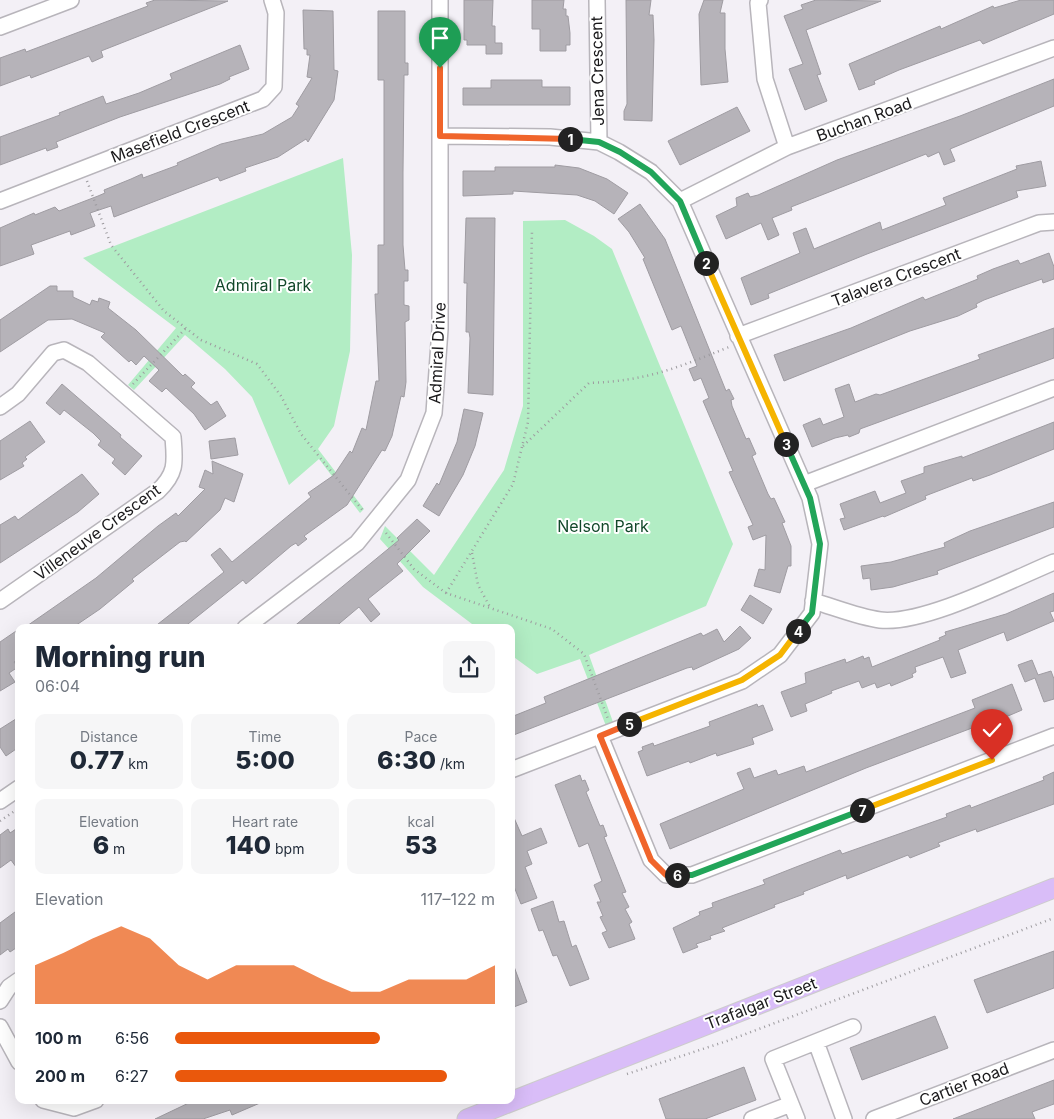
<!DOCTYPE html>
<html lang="en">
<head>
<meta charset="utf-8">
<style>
	:root { --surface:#fff; --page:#f6f6f7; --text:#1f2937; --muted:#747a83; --accent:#ea580c }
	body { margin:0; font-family:Inter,sans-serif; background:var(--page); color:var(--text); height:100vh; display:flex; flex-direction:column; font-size:19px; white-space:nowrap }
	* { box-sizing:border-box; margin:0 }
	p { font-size:16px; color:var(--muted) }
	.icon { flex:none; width:28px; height:28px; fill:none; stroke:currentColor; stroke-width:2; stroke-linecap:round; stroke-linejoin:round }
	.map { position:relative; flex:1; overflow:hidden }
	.drawer { position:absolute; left:15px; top:624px; width:500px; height:480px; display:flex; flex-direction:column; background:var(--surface); border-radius:10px; box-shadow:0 5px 20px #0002 }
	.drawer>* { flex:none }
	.pin { position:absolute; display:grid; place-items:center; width:42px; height:42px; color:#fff; margin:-51px -21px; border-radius:50% 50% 50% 0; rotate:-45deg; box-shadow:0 0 5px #0007 }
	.pin .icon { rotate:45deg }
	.km { position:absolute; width:25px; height:25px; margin:-12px; border-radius:50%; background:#222; color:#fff; font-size:14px; line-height:25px; text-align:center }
	.round { display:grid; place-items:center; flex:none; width:52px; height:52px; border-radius:10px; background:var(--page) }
	.head { display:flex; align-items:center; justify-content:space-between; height:85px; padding:0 20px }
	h1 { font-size:28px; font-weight:800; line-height:38px }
	.figures { display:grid; grid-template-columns:repeat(3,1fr); gap:8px; height:85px; padding:5px 20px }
	.figures div { display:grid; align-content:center; border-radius:10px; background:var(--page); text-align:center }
	.figures b { font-size:25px; font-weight:800 }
	.figures small { font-size:14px; font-weight:400 }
	.figures p { font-size:14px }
	.chart { height:140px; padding:10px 20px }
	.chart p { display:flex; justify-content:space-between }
	.chart svg { width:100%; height:90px; margin-top:5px; fill:var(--accent); opacity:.7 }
	ul { padding:0 20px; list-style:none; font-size:16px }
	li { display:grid; grid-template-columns:80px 60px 1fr; align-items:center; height:38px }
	li i { height:12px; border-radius:6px; background:var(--accent) }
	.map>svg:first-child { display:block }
	.green { fill:#b2edc4 }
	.building { fill:#b6b3b9; stroke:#9f9ca2 }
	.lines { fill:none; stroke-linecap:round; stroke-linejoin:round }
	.minor-casing { stroke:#b8b5bb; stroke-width:18 }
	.major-casing { stroke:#cdcccd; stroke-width:21 }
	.path { stroke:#9d9b9f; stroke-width:2.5; stroke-dasharray:1 4; stroke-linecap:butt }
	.minor { stroke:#fff; stroke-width:15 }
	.major { stroke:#d9bdf8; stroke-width:19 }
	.split-1-casing { stroke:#fff; stroke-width:10 }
	.split-2-casing { stroke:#fff; stroke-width:10 }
	.split-3-casing { stroke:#fff; stroke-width:10 }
	.split-4-casing { stroke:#fff; stroke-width:10 }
	.split-5-casing { stroke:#fff; stroke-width:10 }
	.split-6-casing { stroke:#fff; stroke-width:10 }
	.split-7-casing { stroke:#fff; stroke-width:10 }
	.split-8-casing { stroke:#fff; stroke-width:10 }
	.split-1 { stroke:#f0652b; stroke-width:6 }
	.split-2 { stroke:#22a559; stroke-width:6 }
	.split-3 { stroke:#f5b400; stroke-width:6 }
	.split-4 { stroke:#22a559; stroke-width:6 }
	.split-5 { stroke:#f5b400; stroke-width:6 }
	.split-6 { stroke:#f0652b; stroke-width:6 }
	.split-7 { stroke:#22a559; stroke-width:6 }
	.split-8 { stroke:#f5b400; stroke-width:6 }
	.labels { text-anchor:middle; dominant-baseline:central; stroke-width:4; stroke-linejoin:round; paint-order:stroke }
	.street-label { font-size:16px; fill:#1a191b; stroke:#fff }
	.park-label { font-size:16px; fill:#12482a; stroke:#fff }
</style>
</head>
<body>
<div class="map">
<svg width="1054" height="1119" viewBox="0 0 1054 1119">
	<rect width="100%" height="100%" fill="#f3f0f6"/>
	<path class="green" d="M343 158 352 255 350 351 334 426 318 449 364 509 360 513 319 459 289 485 252 397 225 369 185 335 134 390 128 385 176 328 83 258Z
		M565 220 594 236 612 249 733 544 706 606 589 655 613 722 606 726 580 659 537 674 511 655V628L476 627 423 587 380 539 385 526 434 575 504 470 523 406V221Z"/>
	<path class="building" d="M155 0 228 1 101 51 103 57 92 62 89 56 31 78 30 75 0 86V58L25 49 26 52 148 6 146 3Z
		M464 0H493L492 26H495V43H502V54H486V45H467V40H464Z
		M532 0H564L563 9H566V16H568L570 33V45H566V51H540V29H532Z
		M626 0H651L649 15H653L654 40 652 121 624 120V111L627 104Z
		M704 0H723L720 13H725V49L728 82 701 85 699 14Z
		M816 0 881 1 806 30 821 74 817 75 827 101 805 110 789 69 803 64 784 16 803 9 801 5Z
		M1021 0H1054V14L983 44 980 40 899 70 874 81 875 84 859 90 849 64 940 26 941 29 993 6 994 8Z
		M303 10 333 11 334 70 338 71 334 100 308 142 306 139 278 157 245 168 246 171 220 181 218 177 114 217 111 206 90 213 95 226 71 235 70 231 31 245 34 254 0 266V228L34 213 35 215 55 207 59 211 98 196 105 193 104 190 131 179 142 174 143 178 178 165 177 163 221 144 263 134 292 117 299 106 296 104 312 78 307 77 310 55H307V49H304Z
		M378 11H405V63H408V75H404V80L403 172V245L405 270H408V281H404V305L409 306V320L405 322 406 382 404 397 401 396 392 436 385 451 382 450 347 505 304 536 307 539 298 546 296 543 291 546 246 584 243 580 183 628H153L224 572 211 555 220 548 232 562 311 497 308 493 334 475 350 451 352 453 362 428 366 430 376 381H379L375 294H378V245H384V80H378Z
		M240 45 249 69 229 77 230 79 220 84 120 117 56 142 58 147 47 151 46 148 0 165V137L60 115 59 113 103 96 106 104 139 93 172 79 170 74Z
		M1054 79V106L950 149 955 161 944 165 939 152 928 157 926 154 791 207 792 210 772 218 779 235 768 240 761 223 726 239 716 216 737 206 736 198 748 193 750 197 758 195 837 160 960 116Z
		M491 80H542V87H570V105H463V88H491Z
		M737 107 750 131 680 165 668 141Z
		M1041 161 1046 186 1016 191 1018 197 867 254 768 294 769 298 751 305 741 278 800 253 793 233 806 228 814 249 880 222 882 230 946 205 943 198 1017 169 1016 166Z
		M555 165 579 168 607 179 628 193 614 214 595 201 577 195 513 191V194L463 196V171H495V167H555Z
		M640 204 665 239 726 391 729 389 734 399 731 400 732 406 746 439 749 438 756 454 752 456 768 494 771 499 774 498 785 522 782 523 791 546V566H788L780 593 754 586 759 569 765 570 766 535 753 540 748 527 753 525 729 472 733 471 703 401 709 398 701 378 694 381 689 369 697 366 681 326 672 330 643 259 645 258 629 232 618 219Z
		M466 218H495L493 395 468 393 470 338 469 332H466L467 283H464Z
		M1049 253 1054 267V279L1043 283 1042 279 1011 290 984 300 976 304 977 307 958 316 910 331 784 381 774 355 851 328 923 297 925 300 978 279 977 276 993 269 1018 260 1020 264Z
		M50 286H57V291H73V297L90 305 92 300 98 302 99 298 110 302 108 308 136 330 183 376 185 374 195 383 191 387 211 405 217 401 226 416 205 430 194 414 166 388 162 392 149 381 159 370 144 356 136 365 131 360 129 362 101 337 105 333 72 319 48 320 0 352V320Z
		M1054 328V358L860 429 859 433 849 437 848 435 835 438 812 447 803 425 820 418 823 425 844 417 835 389 849 384 855 402 876 394 880 395 980 359 978 355Z
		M62 384 121 435 120 437 142 456 125 475 112 463 115 459 98 445 101 441 93 433 64 410 60 415 46 403Z
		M464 409 483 413 475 446 463 475 439 516 423 506 437 483 439 485 457 442Z
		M30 421 45 442 25 457 27 459 22 463 24 466 0 480V441Z
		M1054 422V449L990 475 973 481 972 478 925 496 926 499 884 517 883 516 844 530 840 519 845 518 840 504 875 491 880 503 906 493 901 481 924 473V467L962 456V458Z
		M235 438 238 455 211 459 209 441Z
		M212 461 243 474 234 502 225 498 220 510 186 542 185 541 180 542 132 579 134 581 100 609 72 628H24L96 578 158 526 176 513 178 516 205 489 199 487 205 470 213 474Z
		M82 474 99 494 78 512 0 563V525L15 516 18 520Z
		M1054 502V527L937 571 938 574 893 587 871 590 870 578 863 579 861 566 891 562 945 547 944 543 970 531Z
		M417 519 430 531 397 564 403 571 368 599 380 614 371 622 359 607 334 628H292L399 540 397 538Z
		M1054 593V611L1050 612 1054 621 1007 641 1004 632 958 650 966 673 951 678 943 657 915 667 916 672 912 674 913 677 891 686 890 683 877 688 875 683 862 688 859 681 831 691 832 693 805 704 807 711 791 717 781 692 806 683 805 673 845 659 846 663 863 656 864 659 869 657 872 667 940 640 939 638 946 635 945 632 1006 614Z
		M750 595 772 609 763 624 741 610Z
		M740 626 751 638 739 649 693 670 692 667 687 668 511 736V717L546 703 544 697 701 633 703 636 717 629 724 642Z
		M19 629V658L14 662 18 667 9 673 15 682 0 691V642Z
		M1032 660 1038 675 1051 671 1054 679V699L1044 702 1035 678 1025 682 1018 665Z
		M1012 684 1022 710 973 731 972 728 866 768 670 849 660 824 744 789 737 773 750 768 754 778 776 770 778 775 804 766 806 772 975 708 972 700Z
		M757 704 758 707 763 705 773 730 752 738 754 744 717 756 716 753 690 763 689 761 647 776 638 752 643 750 642 747 653 743 654 746 710 726 709 722Z
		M19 717V747L6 756 0 747V729Z
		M1054 772V804L977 832 976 829 938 843 940 846 910 858 908 855 847 879 846 875 803 892 804 894 774 905 775 907 722 928 725 931 710 936 711 939 696 944 698 947 683 953 673 928 700 915 699 912 713 907 712 903 765 884 763 880 796 867 840 850 842 854 947 817 946 814 970 805 971 808 1044 780 1043 777Z
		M580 775 582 781 585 780 589 790 586 792 600 826 603 825 607 836 604 837 626 892 622 893 629 907 625 909 632 922 629 924 635 939 609 948 602 933 607 931 600 917 603 916 597 902H601L594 885 602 881 588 843 579 847 555 785Z
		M511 811 522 836 541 828 547 843 527 851 532 864 525 867 537 898 521 904 511 879Z
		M19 827V871L11 860 0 868V835L8 829 10 833Z
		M553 901 559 922 564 921 572 947 576 945 589 979 570 986 557 955 553 956 543 930 539 931 531 909Z
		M19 909V946L10 952 8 949 0 955V923Z
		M1054 951V988L987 1013 974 980Z
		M512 961 527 1002 511 1008V962Z
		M935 1016 948 1048 862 1080 850 1048Z
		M744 1067 756 1100 705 1119H666L659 1099Z
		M1054 1080V1104L1032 1112 1035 1119H953Z
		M195 1100H267L232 1115 230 1110 203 1119H155Z"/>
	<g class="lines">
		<g class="minor-casing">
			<path id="minor" d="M597 0 599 142
				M760 0 758 3 765 79 787 147
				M0 27 71 0
				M440 136 550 137 599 142 619 152 651 172 680 201 810 498 820 544 812 613 780 655 742 681 511 770
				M0 201 263 99 274 87 276 13 272 0
				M680 201 787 147 1054 48
				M738 336 1039 223 1054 222
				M0 407 18 394 53 353 64 350 88 363 173 437C175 462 177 473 158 491L0 601
				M804 484 1054 388
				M813 601C834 607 858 617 880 620 923 625 1011 580 1054 562
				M245 628 357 543 408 480 434 413 440 329V0
				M600 736 651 860 666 875H692L1054 736
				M0 801 19 788
				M0 1001 9 987 19 980
				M0 1027 19 1062
				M816 1042 844 1119
				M43 1100 74 1108 96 1100
				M752 1119 791 1104
				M797 1119 773 1059 853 1027
				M874 1119 1054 1050"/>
		</g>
		<g class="major-casing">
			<path id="major" d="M467 1119 1054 888"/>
		</g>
		<path class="path" d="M87 181 111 245 164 311 201 340 257 364 281 396 301 434 364 512
			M133 384 186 328
			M523 446 589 383C646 381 677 368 729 347
			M386 533 414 569 446 593 552 629 584 654 608 719
			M472 553 478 585 490 607
			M446 593 513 484 528 422 532 230
			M0 821 19 808
			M627 1074 727 1041 1054 918"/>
		<use href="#minor" class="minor"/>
		<use href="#major" class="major"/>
	</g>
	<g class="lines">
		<g class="split-1-casing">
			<path id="split-1" d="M440 68V136L570 139"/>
		</g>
		<g class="split-2-casing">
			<path id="split-2" d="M570 139 599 142 620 152 651 172 680 201 706 263"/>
		</g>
		<g class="split-3-casing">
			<path id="split-3" d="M706 263 786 444"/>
		</g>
		<g class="split-4-casing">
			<path id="split-4" d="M786 444 810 498 820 544 812 613 798 631"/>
		</g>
		<g class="split-5-casing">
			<path id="split-5" d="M629 724 742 680 780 655 798 631"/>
		</g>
		<g class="split-6-casing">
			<path id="split-6" d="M629 724 600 736 651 860 666 875H677"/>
		</g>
		<g class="split-7-casing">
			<path id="split-7" d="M677 875H692L862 810"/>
		</g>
		<g class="split-8-casing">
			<path id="split-8" d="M862 810 992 760"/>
		</g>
		<use href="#split-1" class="split-1"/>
		<use href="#split-2" class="split-2"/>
		<use href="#split-3" class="split-3"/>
		<use href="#split-4" class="split-4"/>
		<use href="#split-5" class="split-5"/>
		<use href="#split-6" class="split-6"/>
		<use href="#split-7" class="split-7"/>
		<use href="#split-8" class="split-8"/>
	</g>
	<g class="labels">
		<g class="street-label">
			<text transform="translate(597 71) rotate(-91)">Jena Crescent</text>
			<text transform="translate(864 119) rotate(-20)">Buchan Road</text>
			<text transform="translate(180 131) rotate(-21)">Masefield Crescent</text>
			<text transform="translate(896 277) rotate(-21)">Talavera Crescent</text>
			<text transform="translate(437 353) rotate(-87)">Admiral Drive</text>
			<text transform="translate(97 532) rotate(-36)">Villeneuve Crescent</text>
			<text transform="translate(761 1003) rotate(-21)">Trafalgar Street</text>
			<text transform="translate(964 1084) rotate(-21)">Cartier Road</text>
		</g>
		<g class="park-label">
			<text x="263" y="285">Admiral Park</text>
			<text x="603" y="526">Nelson Park</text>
		</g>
	</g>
</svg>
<div class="pin" style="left:440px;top:68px;background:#1e9e55"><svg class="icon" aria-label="arrive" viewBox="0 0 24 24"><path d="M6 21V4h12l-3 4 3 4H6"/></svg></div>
<div class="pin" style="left:992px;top:760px;background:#d93025"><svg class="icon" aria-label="check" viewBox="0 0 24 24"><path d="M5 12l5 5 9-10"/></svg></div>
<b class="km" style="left:570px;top:139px">1</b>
<b class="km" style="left:706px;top:263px">2</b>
<b class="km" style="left:786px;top:444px">3</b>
<b class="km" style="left:798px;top:631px">4</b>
<b class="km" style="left:629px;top:724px">5</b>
<b class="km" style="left:677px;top:875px">6</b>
<b class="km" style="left:862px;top:810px">7</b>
<section class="drawer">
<div class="head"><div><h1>Morning run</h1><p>06:04</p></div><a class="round"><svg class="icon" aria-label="share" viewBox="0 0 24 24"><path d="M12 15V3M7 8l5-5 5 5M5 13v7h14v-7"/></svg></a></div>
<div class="figures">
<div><p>Distance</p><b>0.77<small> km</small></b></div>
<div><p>Time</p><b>5:00</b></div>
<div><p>Pace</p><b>6:30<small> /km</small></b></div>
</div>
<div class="figures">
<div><p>Elevation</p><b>6<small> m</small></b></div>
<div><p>Heart rate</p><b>140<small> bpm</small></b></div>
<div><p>kcal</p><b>53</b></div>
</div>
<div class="chart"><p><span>Elevation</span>117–122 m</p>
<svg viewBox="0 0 160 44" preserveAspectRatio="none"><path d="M0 44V25L10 19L20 12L30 6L40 12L50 25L60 32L70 25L80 25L90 25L100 32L110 38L120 38L130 32L140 32L150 32L160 25V44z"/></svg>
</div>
<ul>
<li><b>100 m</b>6:56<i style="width:64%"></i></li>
<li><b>200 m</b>6:27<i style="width:85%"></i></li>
</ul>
</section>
</div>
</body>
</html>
